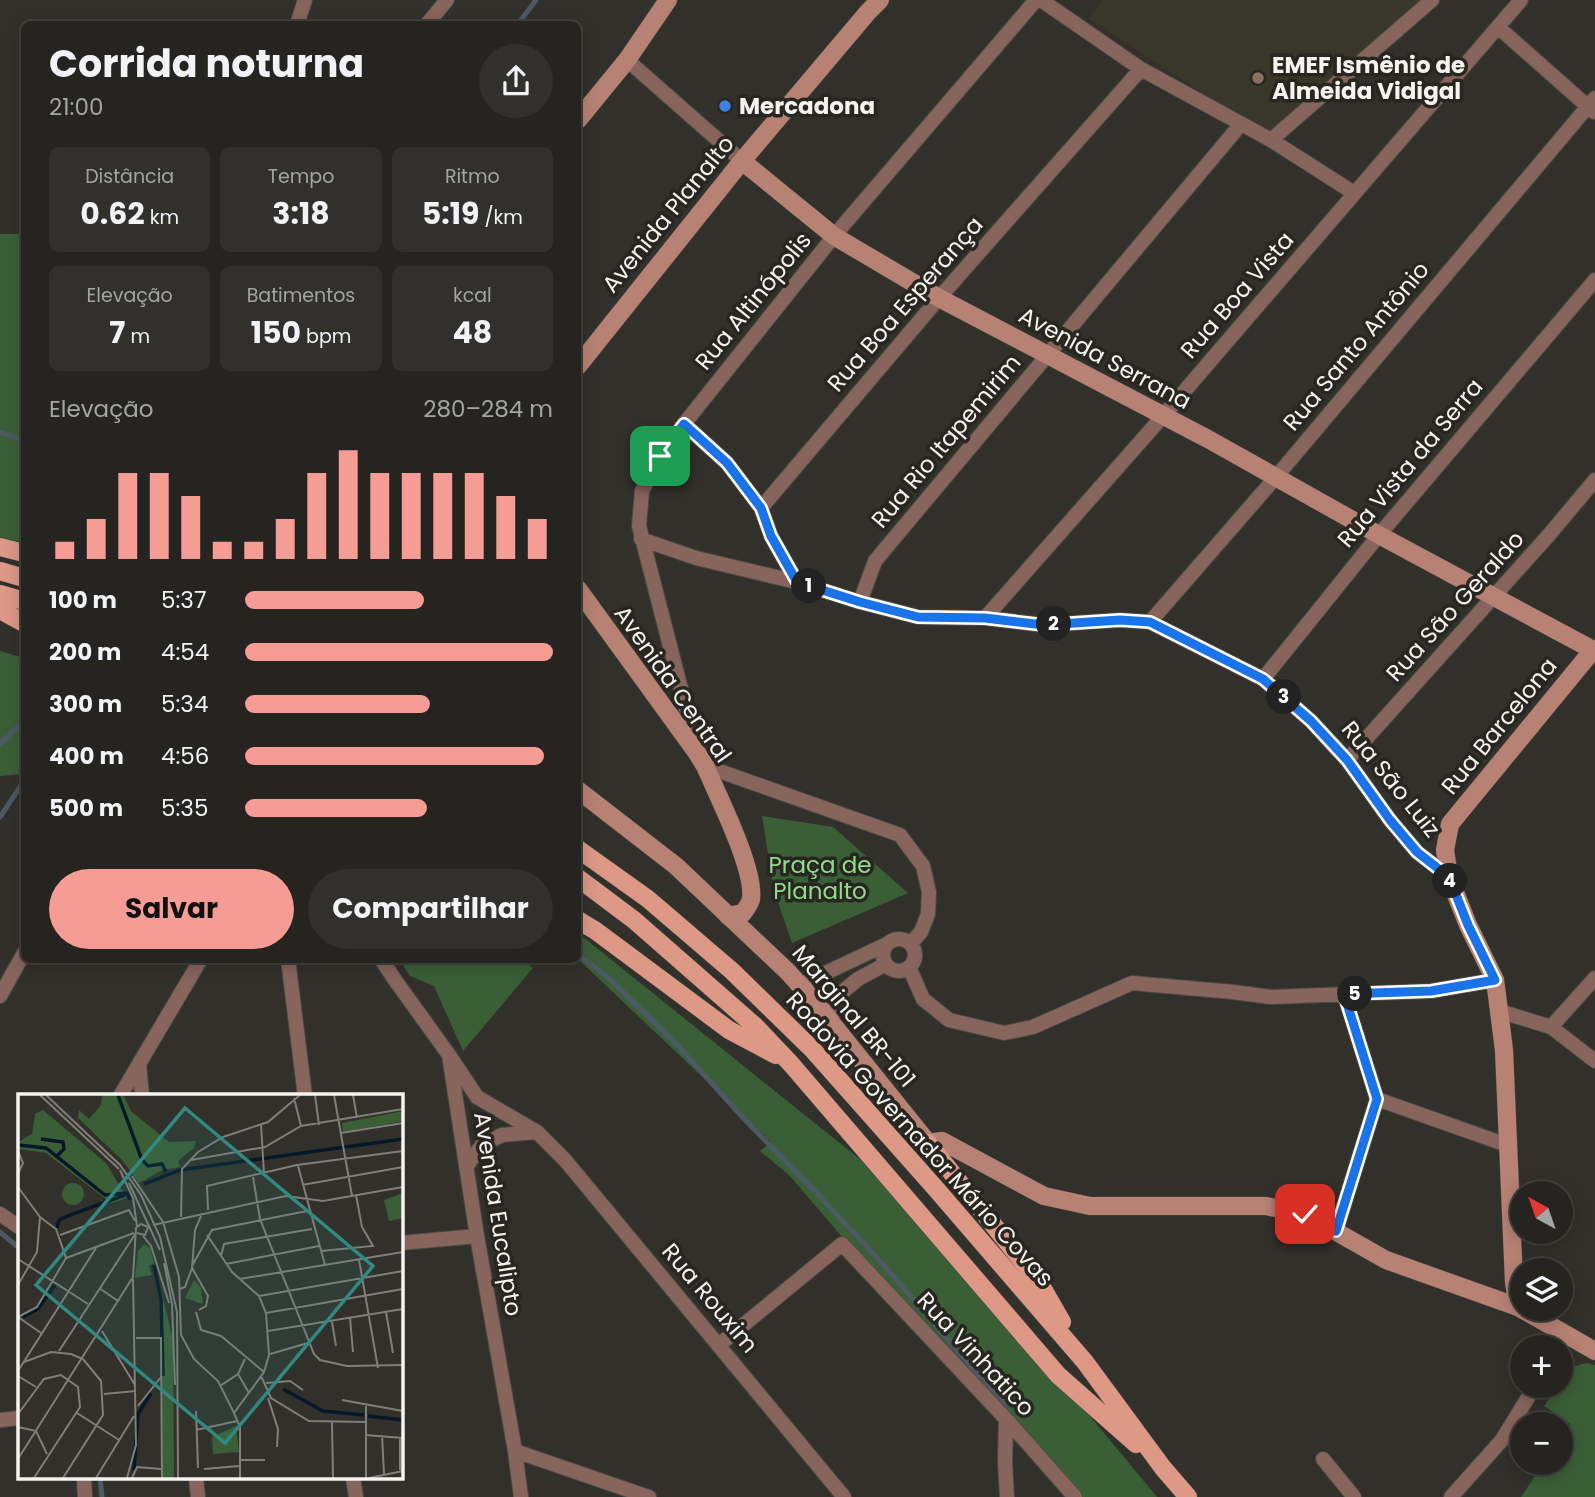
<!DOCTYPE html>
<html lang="pt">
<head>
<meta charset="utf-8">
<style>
	:root { --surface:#262420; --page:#32302d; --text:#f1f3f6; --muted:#a4a4a5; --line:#42413e; --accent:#f59c95 }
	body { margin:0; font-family:Poppins,sans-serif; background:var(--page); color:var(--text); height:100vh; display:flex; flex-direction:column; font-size:26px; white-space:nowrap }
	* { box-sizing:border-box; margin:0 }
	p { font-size:23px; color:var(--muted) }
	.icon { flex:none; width:38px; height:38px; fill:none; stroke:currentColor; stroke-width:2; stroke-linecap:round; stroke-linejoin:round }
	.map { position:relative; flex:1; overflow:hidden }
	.side { position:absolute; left:21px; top:21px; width:560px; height:942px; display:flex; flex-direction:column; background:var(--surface); border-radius:10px; box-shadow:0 4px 18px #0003,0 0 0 2px var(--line) }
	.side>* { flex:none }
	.needle { width:46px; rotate:320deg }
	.buttons { position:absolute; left:1510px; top:1181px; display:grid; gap:14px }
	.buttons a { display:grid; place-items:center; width:63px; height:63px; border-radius:50%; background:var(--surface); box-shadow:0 4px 18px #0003,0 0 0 2px var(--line); font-size:35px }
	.pin { position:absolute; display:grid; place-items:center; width:60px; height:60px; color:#fff; margin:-30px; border-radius:14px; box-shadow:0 4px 10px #0006 }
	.km { position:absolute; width:35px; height:35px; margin:-18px; border-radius:50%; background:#222; color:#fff; font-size:19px; line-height:35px; text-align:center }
	.round { display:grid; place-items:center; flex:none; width:74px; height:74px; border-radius:37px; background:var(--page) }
	.summary { display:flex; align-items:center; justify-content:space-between; height:119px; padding:0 28px }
	h1 { font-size:38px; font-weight:700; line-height:52px }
	.figures { display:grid; grid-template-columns:repeat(3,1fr); gap:10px; height:119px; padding:7px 28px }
	.figures div { display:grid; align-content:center; border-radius:10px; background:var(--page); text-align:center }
	.figures b { font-size:30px; font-weight:700 }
	.figures small { font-size:19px; font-weight:400 }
	.figures p { font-size:19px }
	.chart { height:196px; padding:14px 28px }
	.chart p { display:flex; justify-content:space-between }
	.chart svg { width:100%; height:126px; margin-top:7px; stroke:var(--accent); stroke-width:6 }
	.button { display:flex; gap:14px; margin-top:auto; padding:14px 28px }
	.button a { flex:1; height:80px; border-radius:42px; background:var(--accent); color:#111; font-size:28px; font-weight:700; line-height:80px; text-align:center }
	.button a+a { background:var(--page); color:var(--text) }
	ul { padding:0 28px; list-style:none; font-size:23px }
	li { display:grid; grid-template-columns:112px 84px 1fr; align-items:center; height:52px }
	li i { height:18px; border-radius:9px; background:var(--accent) }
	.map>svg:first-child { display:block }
	.built { fill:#39362a }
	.green { fill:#3a5f37 }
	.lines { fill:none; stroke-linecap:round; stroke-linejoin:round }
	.stream { stroke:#4d5964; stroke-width:5 }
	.street-casing { stroke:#4d4b47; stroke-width:16 }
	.secondary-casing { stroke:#4d4b47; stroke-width:19 }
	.primary-casing { stroke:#4d4b47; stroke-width:19 }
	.street { stroke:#87655c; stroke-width:14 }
	.secondary { stroke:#b78274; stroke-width:18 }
	.primary { stroke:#dd9886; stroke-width:18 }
	.route-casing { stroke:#fff; stroke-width:14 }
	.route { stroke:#1a73e8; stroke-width:9 }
	.education-dot { fill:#8d6e63; stroke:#282621; stroke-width:2.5 }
	.shop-dot { fill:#3f7fe0; stroke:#282621; stroke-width:2.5 }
	.labels { text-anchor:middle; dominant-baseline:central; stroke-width:7; stroke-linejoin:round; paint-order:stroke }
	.poi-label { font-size:23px; font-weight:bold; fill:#f5f4f1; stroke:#282621; text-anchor:start }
	.street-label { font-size:23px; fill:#f5f4f1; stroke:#282621 }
	.park-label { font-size:23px; fill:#91db8a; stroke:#282621 }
	.inset-river { fill:none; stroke:#051728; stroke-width:3.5 }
	.inset-road { fill:none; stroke:#807e7a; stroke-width:2 }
	.view { fill:#328982; fill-opacity:0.15; stroke:#328982; stroke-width:3.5 }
	.inset-edge { fill:none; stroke:#f5f4f1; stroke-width:3.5 }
</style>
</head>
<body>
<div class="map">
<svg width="1595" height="1497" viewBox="0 0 1595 1497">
	<rect width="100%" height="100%" fill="#32302b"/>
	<path class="built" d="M1103 0H1427L1269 136 1088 19Z"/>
	<path class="green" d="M0 234H24V543L0 537Z
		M0 651 24 658V774L0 776Z
		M762 816 833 827 908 893 792 943 774 891Z
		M578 933 912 1201 1157 1497H1064L790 1176 760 1151 771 1142 578 959Z
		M399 959H521L533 968 463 1051 434 986 410 976Z
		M1587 1363 1595 1365V1497H1521L1544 1463H1561V1438L1570 1424 1544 1406 1558 1386H1561C1562 1373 1574 1365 1587 1363Z"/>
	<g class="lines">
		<path class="stream" d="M518 24 536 0
			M0 432 24 440
			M0 744 24 721
			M0 817 24 781
			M578 955 609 978 678 1046 746 1121 812 1188 880 1261 1003 1403 1009 1415
			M0 1232 19 1248
			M100 1478 102 1497"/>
		<g class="street-casing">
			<path id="street" d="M1041 0 1141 69 1271 140 1354 193
				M297 24 305 0
				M427 24 447 0
				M1498 27 1594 112
				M627 60 742 161
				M1271 140 1432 0
				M684 424 727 463 761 508
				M641 539 696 558 797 582 860 602 918 617 985 618 1044 625 1120 620 1150 622 1263 679 1311 721 1347 760 1390 820 1417 852 1449 877
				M797 582 771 536 761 508 939 298 1141 69
				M860 602 875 561 1241 124
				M985 618 1163 416 1521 0
				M1150 622 1276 477 1595 98
				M1263 679 1379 535 1595 280
				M696 747 639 526 642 491 660 456 684 424 834 236 1036 0
				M1347 760 1548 536 1595 480
				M705 766 900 835 923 866 929 892 928 914 921 932 911 943
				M883 955a16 16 0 1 1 32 0a16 16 0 1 1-32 0Z
				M288 959 305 1096
				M381 959 395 980 449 1055 477 1236 515 1451 521 1497
				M909 967 923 999 949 1020 1004 1033 1033 1027 1132 983 1233 992 1271 997 1431 991 1495 980
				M800 985 887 944
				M0 996 24 953
				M1499 1011 1551 1027 1595 1061
				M830 1020 840 994 858 979 886 964
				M1551 1027 1595 978
				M449 1055 477 1097 537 1132 565 1160 844 1497
				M139 1064 142 1096
				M120 1096 201 959
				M1377 1099 1507 1145
				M466 1167 482 1145 502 1135 537 1132
				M0 1214 19 1227
				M1336 1231 1377 1099 1344 994
				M401 1243 477 1236
				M719 1345 842 1244 1006 1419 1075 1497
				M1558 1348 1566 1335
				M1006 1419 1005 1462 1007 1497
				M0 1420 19 1418
				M515 1451 649 1497
				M1323 1459 1354 1497
				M84 1478 85 1497
				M196 1478 198 1497
				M353 1478 356 1497
				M1451 1497 1502 1440 1535 1386"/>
		</g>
		<g class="secondary-casing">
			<path id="secondary" d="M578 120 627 60 668 0
				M742 161 834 236 939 298 1208 439 1379 535 1593 650 1450 824 1445 850 1449 877 1468 925 1495 980 1499 1011 1504 1050 1514 1282 1518 1307
				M578 366 742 161 868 12 880 0
				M578 589 697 753 705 766C718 796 755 869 751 899 750 904 746 909 743 913L728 916
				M578 790 676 866 788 972 813 1000 928 1143 942 1141 1044 1196 1090 1206H1266L1305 1214 1386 1260 1518 1307 1595 1351"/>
		</g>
		<g class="primary-casing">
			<path id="primary" d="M0 547 24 553
				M0 571 24 578
				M0 594 24 601
				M0 610 24 623
				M578 849 648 899 732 971 812 1049 937 1190 1085 1362 1163 1468 1188 1497
				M578 878 634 920 755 1026 791 1064 1058 1375 1136 1444
				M578 920 596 931 729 1030 776 1055
				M928 1143 1039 1282 1062 1322"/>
		</g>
		<use href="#street" class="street"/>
		<use href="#secondary" class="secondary"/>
		<use href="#primary" class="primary"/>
	</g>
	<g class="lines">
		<g class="route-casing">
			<path id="route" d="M660 456 684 424 727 463 761 508 771 536 797 582 860 602 918 617 985 618 1044 625 1120 620 1150 622 1263 679 1311 721 1347 760 1390 820 1417 852 1449 877 1468 925 1495 980 1431 991 1344 994 1377 1099 1336 1231 1305 1214"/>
		</g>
		<use href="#route" class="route"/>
	</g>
	<circle class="education-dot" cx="1258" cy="78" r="7"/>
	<circle class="shop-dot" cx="725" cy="106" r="7"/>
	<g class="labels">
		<g class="poi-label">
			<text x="1272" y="65">EMEF Ismênio de<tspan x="1272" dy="26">Almeida Vidigal</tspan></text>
			<text x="739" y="106">Mercadona</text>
		</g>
		<g class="street-label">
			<text transform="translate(668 214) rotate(-51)">Avenida Planalto</text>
			<text transform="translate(1237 295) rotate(-49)">Rua Boa Vista</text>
			<text transform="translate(753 301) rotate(-51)">Rua Altinópolis</text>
			<text transform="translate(905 304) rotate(-49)">Rua Boa Esperança</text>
			<text transform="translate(1356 346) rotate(-50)">Rua Santo Antônio</text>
			<text transform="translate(1105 358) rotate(28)">Avenida Serrana</text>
			<text transform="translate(946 441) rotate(-50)">Rua Rio Itapemirim</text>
			<text transform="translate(1410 463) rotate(-50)">Rua Vista da Serra</text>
			<text transform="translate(1455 606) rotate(-48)">Rua São Geraldo</text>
			<text transform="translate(673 684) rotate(55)">Avenida Central</text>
			<text transform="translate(1499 726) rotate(-51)">Rua Barcelona</text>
			<text transform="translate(1391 779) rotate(51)">Rua São Luiz</text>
			<text transform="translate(854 1016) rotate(50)">Marginal BR-101</text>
			<text transform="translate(920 1139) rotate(48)">Rodovia Governador Mário Covas</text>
			<text transform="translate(498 1214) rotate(81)">Avenida Eucalipto</text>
			<text transform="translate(710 1298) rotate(50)">Rua Rouxim</text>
			<text transform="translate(976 1354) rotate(47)">Rua Vinhatico</text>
		</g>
		<g class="park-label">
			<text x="820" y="865">Praça de<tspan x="820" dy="26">Planalto</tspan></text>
		</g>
	</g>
	<g transform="translate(18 1094)">
		<rect width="385" height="385" fill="#32302b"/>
		<path d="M84 1H105L113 17 151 48 178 47 176 54 160 67 162 73 144 76 121 89 105 67 60 24 61 16 71 25 83 11ZM25 16 88 69 109 104 93 109 28 59 0 55 2 47 14 40 17 20ZM385 17V27L325 38 324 29ZM44 100a11 11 0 1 1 22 0a11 11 0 1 1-22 0ZM385 99V124L371 127 366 106ZM126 150 132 154 136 169 131 172 134 181 117 184 120 157ZM138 174 155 246 156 384H145L144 225ZM176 186 183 194 185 210 167 204ZM218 332 221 358 195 360 194 343Z" fill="#3a5f37"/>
		<path class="inset-river" d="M100 1 124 66 130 72 144 70 148 78M23 45 45 48 46 55 39 62M0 51 28 54 87 101 109 99 112 106M126 90 162 76 385 45M39 134 41 126 52 121 107 101M136 171 143 205 145 282M5 223 20 215 37 191M265 295 305 317 346 321M350 322 385 326M116 376 120 320 133 299"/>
		<path class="inset-road" d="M22 1 101 75M28 1 102 71 123 101 142 143 159 218 160 384M297 1 301 31M316 1 334 102M335 1 339 24M276 4 283 32M243 30 246 80M323 39 385 29M0 57 5 69 0 80M173 66 247 53 283 32 385 15M280 72 307 171M102 76 115 104 119 132M114 82 145 128M235 83 242 125 296 260 302 266 329 272 385 271M111 89 142 156M284 91 385 73M0 93 22 123 38 135 48 164 19 213 0 223M190 116 189 92 279 71 385 57M163 123 164 75 180 58 205 43 250 28 282 1M145 128 161 183 163 241 176 265 200 287 216 319 222 333V384M135 131 268 102 305 107 385 93M42 141 111 116 117 127M189 141 214 178 241 202 248 219 251 261 246 278 216 319M125 142 133 152 151 209M303 157 355 152 344 133 338 101M203 162 206 150 294 135M48 164 116 139M0 165 70 210M341 166 360 274M146 169 154 210 157 291M208 170 301 152M174 172 194 136 289 117M174 174 190 202 188 212 181 216M222 185 385 158M0 191 19 158 22 123M81 194 100 207M162 195 167 193 174 174 177 136 183 122M241 202 385 177M178 218 183 236 203 242 246 278M368 218 375 259M248 219 385 195M0 223 23 239M332 224 335 258M314 228 318 252M84 237 117 291M250 237 385 215M118 244H143L144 384M41 257 118 139M252 260 290 249M6 268 33 258 53 260 65 265 83 287 85 321 45 384M0 277 78 154M220 280 231 299M0 282 18 293M243 282 253 304 291 327 347 328M248 289 272 287 285 296M202 292 220 280 227 265M86 300 118 297M250 304 260 335 259 353M324 306 385 317M120 312 143 283M348 312V384M178 317 180 374M59 319 101 346M0 320 26 285 43 281 60 293 62 313 16 384M314 328 315 384M0 333 18 337 29 360M178 336 219 327M347 341 385 344M364 341 366 380M0 365 115 183 118 134 123 130 130 133 127 141 119 139M221 366H247M186 375 221 372M382 376V343M78 384 116 322M109 384 118 351 115 185M114 384 119 373 143 375M351 384 385 377"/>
		<path class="view" d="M167 14 355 172 207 349 18 191Z"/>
		<rect width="385" height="385" class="inset-edge"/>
	</g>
</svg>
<div class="buttons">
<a><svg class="needle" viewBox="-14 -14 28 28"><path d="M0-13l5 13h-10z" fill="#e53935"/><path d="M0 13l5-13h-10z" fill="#a4a4a5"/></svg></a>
<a><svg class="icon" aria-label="layers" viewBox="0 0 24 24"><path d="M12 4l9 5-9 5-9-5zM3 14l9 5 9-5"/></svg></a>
<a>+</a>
<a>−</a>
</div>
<div class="pin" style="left:660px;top:456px;background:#1e9e55"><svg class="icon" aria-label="arrive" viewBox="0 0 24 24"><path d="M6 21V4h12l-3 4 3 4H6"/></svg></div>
<div class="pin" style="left:1305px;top:1214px;background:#d93025"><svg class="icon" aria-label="check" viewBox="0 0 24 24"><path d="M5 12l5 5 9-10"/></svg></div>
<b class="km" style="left:809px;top:586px">1</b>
<b class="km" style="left:1054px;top:624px">2</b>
<b class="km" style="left:1284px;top:697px">3</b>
<b class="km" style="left:1450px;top:881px">4</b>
<b class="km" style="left:1355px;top:994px">5</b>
<section class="side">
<div class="summary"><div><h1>Corrida noturna</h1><p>21:00</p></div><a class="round"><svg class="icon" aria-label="share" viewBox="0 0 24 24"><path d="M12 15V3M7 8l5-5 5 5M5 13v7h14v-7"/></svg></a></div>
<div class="figures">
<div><p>Distância</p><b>0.62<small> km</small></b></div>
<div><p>Tempo</p><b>3:18</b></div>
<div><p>Ritmo</p><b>5:19<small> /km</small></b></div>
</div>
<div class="figures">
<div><p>Elevação</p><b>7<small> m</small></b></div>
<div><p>Batimentos</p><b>150<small> bpm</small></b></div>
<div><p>kcal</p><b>48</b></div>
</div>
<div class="chart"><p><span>Elevação</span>280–284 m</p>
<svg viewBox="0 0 160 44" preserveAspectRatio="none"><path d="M5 44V38M15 44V30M25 44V14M35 44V14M45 44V22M55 44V38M65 44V38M75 44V30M85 44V14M95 44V6M105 44V14M115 44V14M125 44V14M135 44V14M145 44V22M155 44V30"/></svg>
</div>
<ul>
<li><b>100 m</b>5:37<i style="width:58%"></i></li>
<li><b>200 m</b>4:54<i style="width:100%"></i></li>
<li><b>300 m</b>5:34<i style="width:60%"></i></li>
<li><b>400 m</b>4:56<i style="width:97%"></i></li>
<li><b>500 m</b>5:35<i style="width:59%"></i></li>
</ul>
<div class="button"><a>Salvar</a><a>Compartilhar</a></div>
</section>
</div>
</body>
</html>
